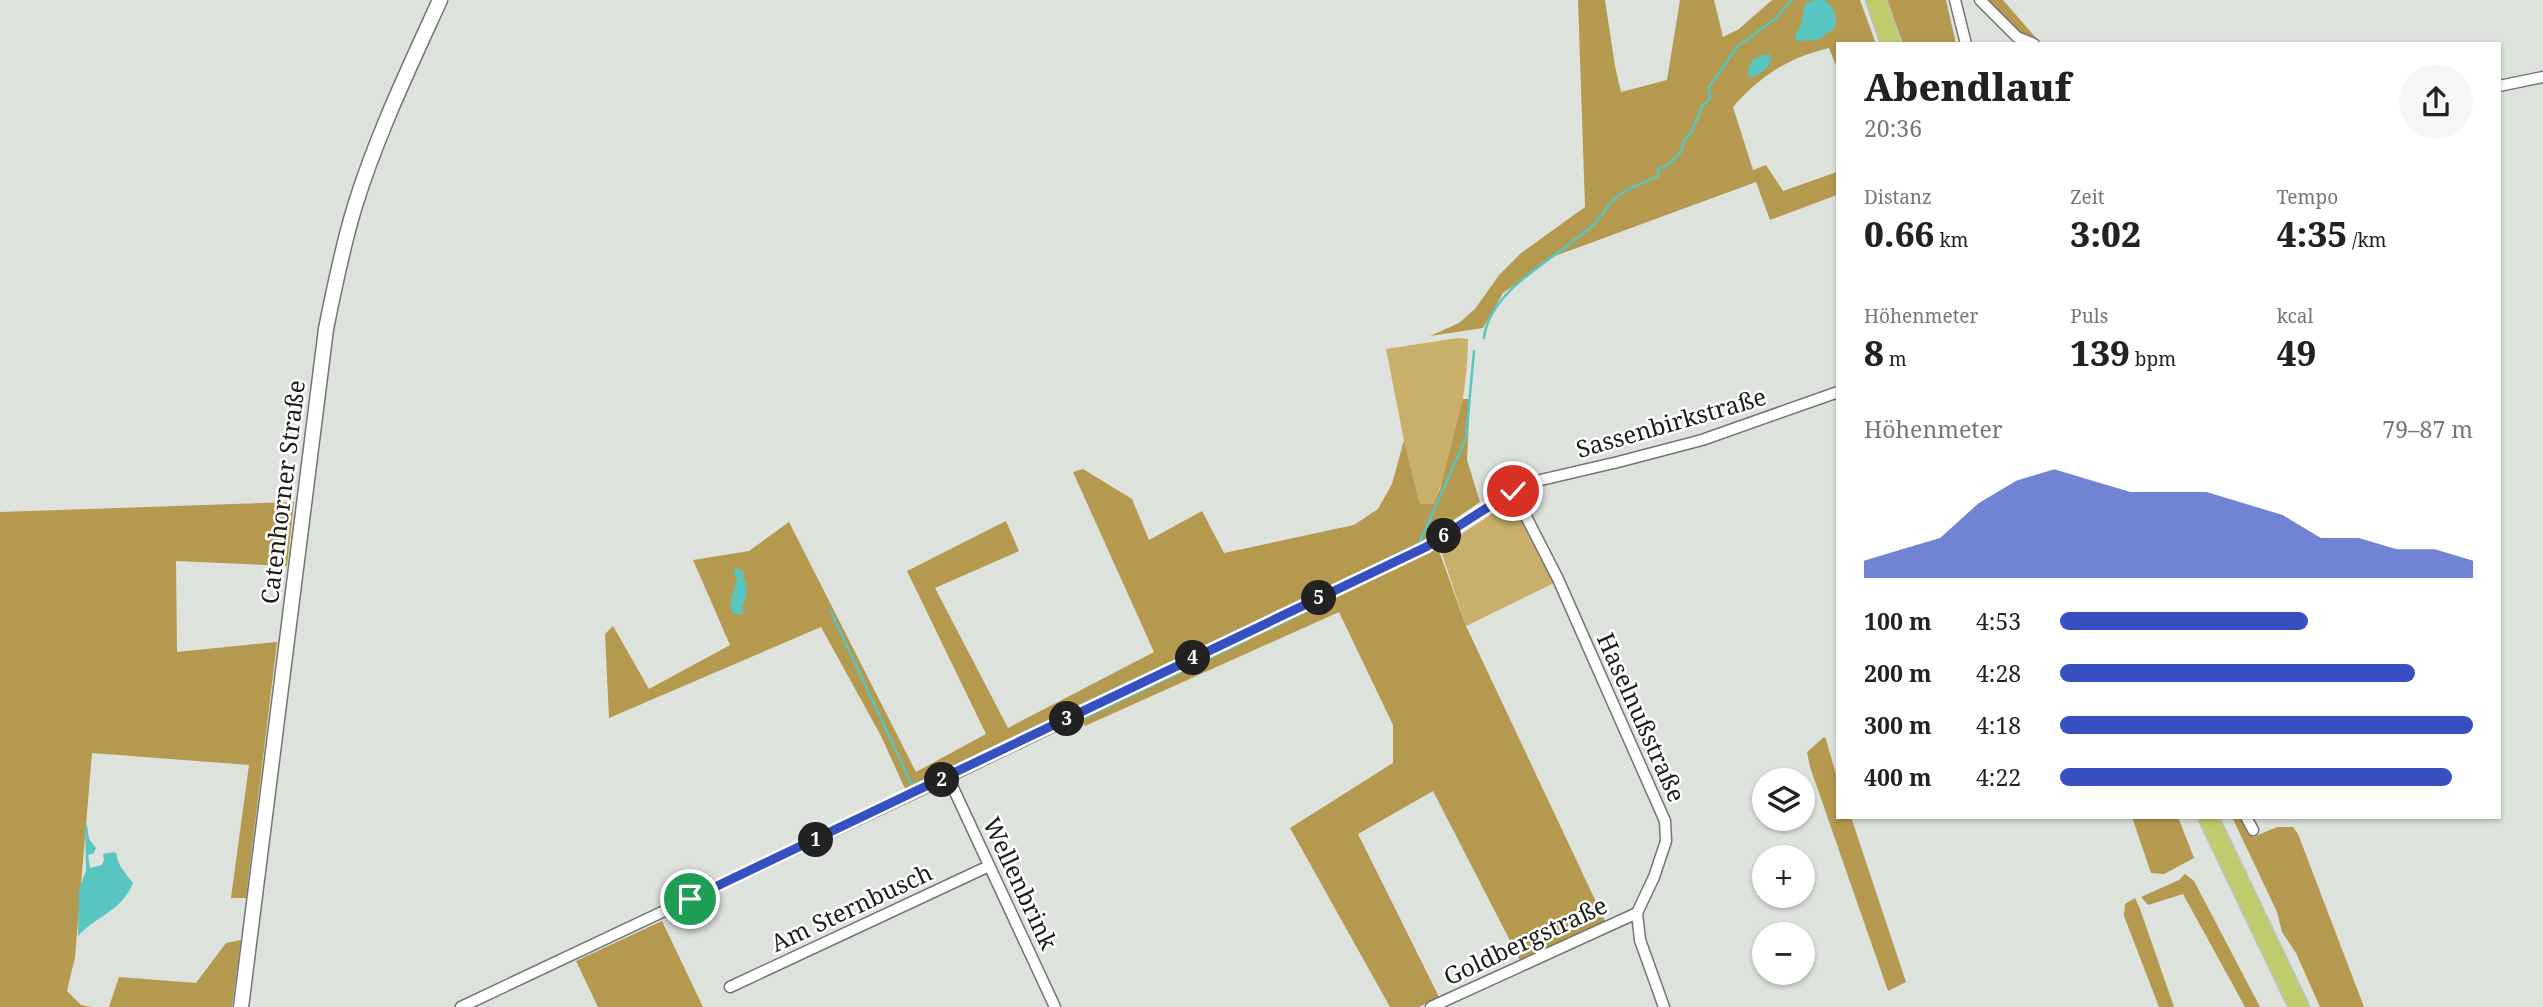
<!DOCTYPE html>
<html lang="de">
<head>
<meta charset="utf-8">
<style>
	:root { --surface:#fff; --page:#f6f6f6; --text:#222; --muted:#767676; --accent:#364fc1 }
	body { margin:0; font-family:"Noto Serif",serif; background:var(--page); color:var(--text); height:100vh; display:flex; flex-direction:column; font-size:26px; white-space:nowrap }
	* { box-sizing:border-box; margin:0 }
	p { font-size:23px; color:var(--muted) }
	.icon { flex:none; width:38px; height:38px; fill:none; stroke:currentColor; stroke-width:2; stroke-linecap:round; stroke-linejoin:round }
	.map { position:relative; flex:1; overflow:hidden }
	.details { position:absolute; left:1836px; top:42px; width:665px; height:777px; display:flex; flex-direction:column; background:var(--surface); border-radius:0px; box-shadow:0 2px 5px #0004 }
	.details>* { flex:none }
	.controls { position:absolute; left:1752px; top:768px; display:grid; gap:14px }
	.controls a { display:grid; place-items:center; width:63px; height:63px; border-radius:50%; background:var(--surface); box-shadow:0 2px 5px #0004; font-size:35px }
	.pin { position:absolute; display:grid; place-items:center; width:60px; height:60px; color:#fff; margin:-30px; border:4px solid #fff; border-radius:50%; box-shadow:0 2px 7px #0007 }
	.km { position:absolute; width:35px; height:35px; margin:-18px; border-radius:50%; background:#222; color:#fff; font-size:19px; line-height:35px; text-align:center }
	.round { display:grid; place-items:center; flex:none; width:74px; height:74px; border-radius:37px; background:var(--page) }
	.overview { display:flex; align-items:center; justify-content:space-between; height:119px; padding:0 28px }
	h1 { font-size:38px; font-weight:800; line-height:52px }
	.metrics { display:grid; grid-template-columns:repeat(3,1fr); gap:10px; height:119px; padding:7px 28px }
	.metrics div { display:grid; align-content:center }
	.metrics b { font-size:35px; font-weight:800 }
	.metrics small { font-size:19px; font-weight:400 }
	.metrics p { font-size:19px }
	.chart { height:196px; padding:14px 28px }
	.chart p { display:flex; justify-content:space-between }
	.chart svg { width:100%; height:126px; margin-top:7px; fill:var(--accent); opacity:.7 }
	ul { padding:0 28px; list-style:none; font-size:23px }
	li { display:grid; grid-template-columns:112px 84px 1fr; align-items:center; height:52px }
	li i { height:18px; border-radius:9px; background:var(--accent) }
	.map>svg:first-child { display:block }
	.green { fill:#c8af6a }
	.forest { fill:#b4994f }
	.water { fill:#59c5c1 }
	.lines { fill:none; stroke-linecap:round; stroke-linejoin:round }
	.stream { stroke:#59c5c1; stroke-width:2.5 }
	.minor-casing { stroke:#727671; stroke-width:13 }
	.tertiary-casing { stroke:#727671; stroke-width:17 }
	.trunk-casing { stroke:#bfc0bf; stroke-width:22 }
	.minor { stroke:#fff; stroke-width:10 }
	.tertiary { stroke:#fff; stroke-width:14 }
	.trunk { stroke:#c0cb6e; stroke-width:19 }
	.route-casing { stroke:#fff; stroke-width:14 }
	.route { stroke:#364fc1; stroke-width:9 }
	.labels { text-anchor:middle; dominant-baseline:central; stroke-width:5; stroke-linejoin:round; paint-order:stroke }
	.street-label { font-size:24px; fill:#1b1d1b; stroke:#fff }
</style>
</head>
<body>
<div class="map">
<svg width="2543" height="1007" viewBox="0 0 2543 1007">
	<rect width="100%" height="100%" fill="#dde2dc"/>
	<path class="green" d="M1458 338 1468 339C1468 387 1454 460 1433 504H1420L1404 440 1386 349Z
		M1504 506 1517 507 1554 583 1466 626 1440 548Z"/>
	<path class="forest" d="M1578 0H1605L1615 66 1621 92 1667 80 1680 0H1714L1723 37 1739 29 1772 0H1860L1876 44H1838L1837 68 1829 48C1788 58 1761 75 1733 107L1753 170 1766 165 1783 191 1837 172V195L1770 220 1756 182 1555 256 1503 293 1483 328 1430 336 1459 323 1475 309 1499 275 1520 254 1585 207Z
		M1887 0H1946L1956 44H1903Z
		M1985 0H2003L2037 39 2023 35Z
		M1463 399H1470L1467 460 1480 502 1433 534 1466 626 1606 923 1520 960 1433 791 1358 834 1439 997 1419 1007H1390L1290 828 1393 763V725L1339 612 1085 726 1074 709 946 774 906 791 881 736 821 627 609 718 605 634 613 626 649 689 730 645 693 560 749 551 789 522 916 772 986 734 907 571 1006 521 1019 551 935 588 1008 728 1154 652 1073 472 1083 469 1132 499 1149 540 1202 511 1224 553 1354 525 1378 509 1392 484 1404 440 1420 504H1433L1440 489Z
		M294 502 287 566 176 561 177 652 277 642 246 898H231L249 765 92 753 75 957 67 991 81 1005 92 1007H0V512Z
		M1824 737 1826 739 1837 778 1838 817H1851L1906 982 1888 991 1810 767 1807 752Z
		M2132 817H2178L2194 858 2164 874 2151 873Z
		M2232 817H2242L2253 837 2277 827H2293L2298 834 2364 1007H2320L2296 953 2282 932 2277 912Z
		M2185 874 2194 881 2260 1007H2245L2183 894 2148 905 2141 897 2179 880Z
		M2135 898 2140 909 2174 1007H2159L2124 916 2125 904Z
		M662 921 703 1007H598L576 961Z
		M241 940 232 1007H109L119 977 196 983 226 943Z"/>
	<path class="water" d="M1813 0H1825C1834 8 1838 16 1835 28L1818 40 1797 41 1795 34 1801 25 1805 4Z
		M1770 54C1774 65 1763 72 1753 77L1748 76C1749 59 1755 56 1770 54Z
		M737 568 744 572 743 577C749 585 747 599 742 607L744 614H733L730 604 737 578 734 574V569Z
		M85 825H87L89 839 96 848 94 853 88 855 90 868 102 865 104 860 103 854 114 852 117 854C116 864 127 875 133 883 121 912 97 915 78 936L79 889 86 871Z"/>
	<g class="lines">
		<path class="stream" d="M1484 338C1490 287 1560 257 1594 224 1603 215 1609 202 1619 195 1631 187 1646 182 1658 176V169L1668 165 1681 152 1684 140 1691 133 1703 105 1710 99 1709 87 1738 46 1775 19 1792 0
			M1434 548 1455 535
			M1409 561 1425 553
			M831 612 911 783 914 785 997 746
			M1259 621 1419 544 1466 438 1474 351
			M1268 630 1356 586
			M1149 673 1244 628
			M1062 729 1245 641
			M1007 741 1137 678"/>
		<g class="minor-casing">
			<path id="minor" d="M1955 0 1966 44
				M1980 0 2017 37 2034 44
				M2499 86 2543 77
				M1513 491 1558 579 1665 821 1666 841 1654 877 1637 913 1640 940 1664 1007
				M948 777 1055 1007
				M2246 817 2253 830
				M730 987 989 866
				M461 1007 948 777 1426 547 1524 484 1618 462 1702 440 1838 392
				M1431 1007 1637 913"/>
		</g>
		<g class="tertiary-casing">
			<path id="tertiary" d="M241 1007 326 329C334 289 342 249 354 209 376 137 409 68 440 0"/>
		</g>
		<g class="trunk-casing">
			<path id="trunk" d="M1876 0 1891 44
				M2208 817 2299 1007"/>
		</g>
		<use href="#minor" class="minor"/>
		<use href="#tertiary" class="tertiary"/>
		<use href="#trunk" class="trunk"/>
	</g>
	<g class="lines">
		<g class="route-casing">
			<path id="route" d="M690 899 1426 547 1513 491"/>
		</g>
		<use href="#route" class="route"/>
	</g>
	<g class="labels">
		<g class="street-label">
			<text transform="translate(1671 422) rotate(-16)">Sassenbirkstraße</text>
			<text transform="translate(282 492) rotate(-83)">Catenhorner Straße</text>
			<text transform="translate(1642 717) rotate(66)">Haselnußstraße</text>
			<text transform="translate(1021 883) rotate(65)">Wellenbrink</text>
			<text transform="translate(851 907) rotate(-25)">Am Sternbusch</text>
			<text transform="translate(1525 940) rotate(-25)">Goldbergstraße</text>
		</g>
	</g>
</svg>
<div class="controls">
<a><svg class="icon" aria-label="layers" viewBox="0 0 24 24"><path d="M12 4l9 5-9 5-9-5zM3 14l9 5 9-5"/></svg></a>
<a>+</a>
<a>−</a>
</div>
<div class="pin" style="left:690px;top:899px;background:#1e9e55"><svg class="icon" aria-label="arrive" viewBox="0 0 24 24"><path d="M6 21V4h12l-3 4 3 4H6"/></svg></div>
<div class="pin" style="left:1513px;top:491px;background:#d93025"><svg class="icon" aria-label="check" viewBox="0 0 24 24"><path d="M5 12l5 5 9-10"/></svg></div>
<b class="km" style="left:816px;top:840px">1</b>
<b class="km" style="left:942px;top:780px">2</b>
<b class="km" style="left:1067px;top:719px">3</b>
<b class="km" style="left:1193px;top:658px">4</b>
<b class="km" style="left:1319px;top:598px">5</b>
<b class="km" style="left:1444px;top:536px">6</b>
<section class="details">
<div class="overview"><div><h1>Abendlauf</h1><p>20:36</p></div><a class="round"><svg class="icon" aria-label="share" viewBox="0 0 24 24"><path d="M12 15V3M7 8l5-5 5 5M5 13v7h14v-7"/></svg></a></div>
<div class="metrics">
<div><p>Distanz</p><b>0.66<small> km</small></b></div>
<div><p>Zeit</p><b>3:02</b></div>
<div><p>Tempo</p><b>4:35<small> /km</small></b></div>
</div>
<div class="metrics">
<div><p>Höhenmeter</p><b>8<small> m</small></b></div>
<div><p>Puls</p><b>139<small> bpm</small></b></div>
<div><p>kcal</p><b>49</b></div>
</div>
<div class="chart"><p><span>Höhenmeter</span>79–87 m</p>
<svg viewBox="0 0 160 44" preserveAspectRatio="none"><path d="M0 44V38L10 34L20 30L30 18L40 10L50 6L60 10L70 14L80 14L90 14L100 18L110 22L120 30L130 30L140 34L150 34L160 38V44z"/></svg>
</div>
<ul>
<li><b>100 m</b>4:53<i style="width:60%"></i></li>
<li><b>200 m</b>4:28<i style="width:86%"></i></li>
<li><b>300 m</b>4:18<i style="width:100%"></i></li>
<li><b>400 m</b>4:22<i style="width:95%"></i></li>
</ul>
</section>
</div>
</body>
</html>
